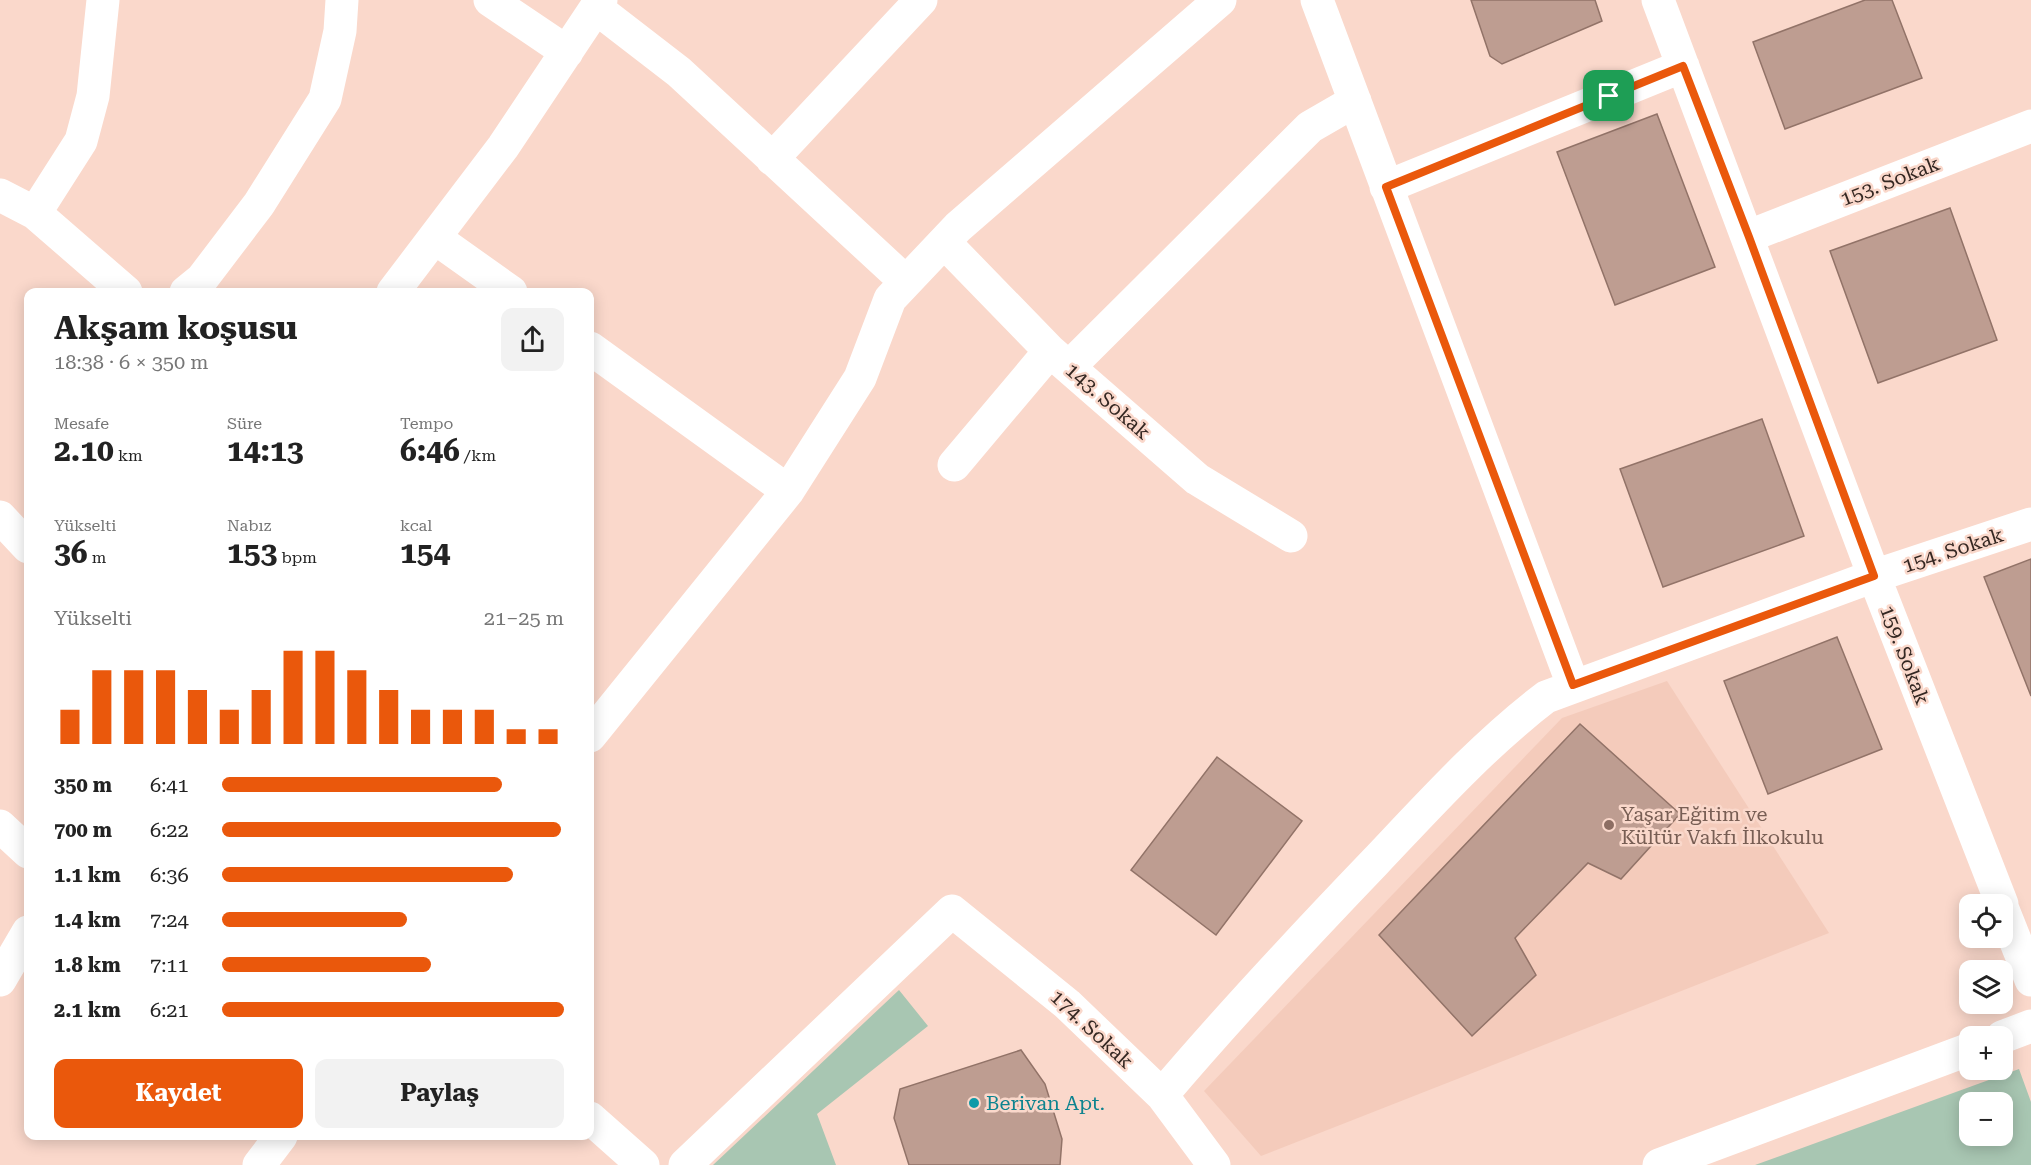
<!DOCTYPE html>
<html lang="tr">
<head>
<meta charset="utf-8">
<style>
	:root { --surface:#fff; --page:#f2f2f2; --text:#222; --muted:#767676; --accent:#ea580c }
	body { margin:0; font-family:"Roboto Serif",serif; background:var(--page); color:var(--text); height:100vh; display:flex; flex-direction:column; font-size:22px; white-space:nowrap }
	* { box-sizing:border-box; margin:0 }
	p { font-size:20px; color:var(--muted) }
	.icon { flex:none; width:33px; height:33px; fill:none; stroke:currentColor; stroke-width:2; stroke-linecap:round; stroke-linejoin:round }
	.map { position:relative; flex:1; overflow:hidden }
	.panel { position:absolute; left:24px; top:288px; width:570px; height:852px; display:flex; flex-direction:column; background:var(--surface); border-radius:12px; box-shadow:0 3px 15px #0003 }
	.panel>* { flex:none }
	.fabs { position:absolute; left:1959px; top:894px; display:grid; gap:12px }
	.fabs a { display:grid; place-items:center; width:54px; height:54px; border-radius:12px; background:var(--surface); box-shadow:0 3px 15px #0003; font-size:30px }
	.pin { position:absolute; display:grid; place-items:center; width:51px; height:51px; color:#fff; margin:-26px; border-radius:12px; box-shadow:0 3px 9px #0006 }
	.round { display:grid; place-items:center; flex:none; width:63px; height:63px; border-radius:12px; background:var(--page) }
	.overview { display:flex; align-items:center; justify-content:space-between; height:102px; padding:0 30px }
	h1 { font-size:33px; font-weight:700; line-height:45px }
	.metrics { display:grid; grid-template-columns:repeat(3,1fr); gap:9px; height:102px; padding:6px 30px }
	.metrics div { display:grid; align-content:center }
	.metrics b { font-size:30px; font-weight:700 }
	.metrics small { font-size:16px; font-weight:400 }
	.metrics p { font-size:16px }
	.chart { height:168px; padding:12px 30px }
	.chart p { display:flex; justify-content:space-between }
	.chart svg { width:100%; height:108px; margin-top:6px; stroke:var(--accent); stroke-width:6 }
	.cta { display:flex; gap:12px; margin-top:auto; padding:12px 30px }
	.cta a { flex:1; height:69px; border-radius:12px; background:var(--accent); color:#fff; font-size:24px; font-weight:700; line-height:69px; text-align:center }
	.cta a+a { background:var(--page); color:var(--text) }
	ul { padding:0 30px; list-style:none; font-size:20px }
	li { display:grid; grid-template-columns:96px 72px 1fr; align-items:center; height:45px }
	li i { height:15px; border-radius:8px; background:var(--accent) }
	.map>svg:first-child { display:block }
	.built { fill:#f4cbbb }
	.green { fill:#a8c6b2; fill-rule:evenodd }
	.building { fill:#be9d91; stroke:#927368; stroke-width:1.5 }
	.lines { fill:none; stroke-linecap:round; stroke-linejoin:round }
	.minor { stroke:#fff; stroke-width:33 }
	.route-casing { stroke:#fff; stroke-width:12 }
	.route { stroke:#ea580c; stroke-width:8 }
	.education-dot { fill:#8d6e63; stroke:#fad8cb; stroke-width:2 }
	.culture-dot { fill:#0f9aa8; stroke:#fad8cb; stroke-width:2 }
	.labels { text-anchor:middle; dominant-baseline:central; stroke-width:5; stroke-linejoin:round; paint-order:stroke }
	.street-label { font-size:20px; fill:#342722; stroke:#fad8cb }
	.education-label { font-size:20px; fill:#785e54; stroke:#fad8cb; text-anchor:start }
	.culture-label { font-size:20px; fill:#0d838f; stroke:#fad8cb; text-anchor:start }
</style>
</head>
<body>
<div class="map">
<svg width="2031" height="1165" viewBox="0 0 2031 1165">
	<rect width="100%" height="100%" fill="#fad8cb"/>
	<path class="built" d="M1667 681 1829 933 1261 1156 1204 1091 1562 718Z"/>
	<path class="green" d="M899 990 928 1026 817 1114 836 1165H713Z
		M2019 1069 2031 1102V1165H1755ZM1970 1102H2002V1136H1970Z"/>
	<path class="building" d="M1471 0H1595L1602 21 1502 64 1490 56Z
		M1865 0H1892L1922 78 1785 129 1753 42Z
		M1657 114 1715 267 1615 305 1557 152Z
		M1950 208 1997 340 1878 383 1830 251Z
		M1762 419 1804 536 1663 587 1620 469Z
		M2031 559V696L1984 577Z
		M1837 637 1882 749 1768 794 1724 681Z
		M1580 724 1680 814 1621 879 1588 863 1515 938 1536 975 1472 1036 1379 935Z
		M1217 757 1302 821 1216 935 1131 870Z
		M1021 1050 1045 1084 1062 1139 1060 1165H909L894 1118 900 1089Z"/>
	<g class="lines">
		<path class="minor" d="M490 0 567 52
			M1317 0 1573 685
			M1658 0 1874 576 2002 904
			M596 8 679 72 906 282
			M772 159 921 0
			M1386 187 1683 66
			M0 195 35 213 126 292
			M35 213 81 141 93 96 103 0
			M1749 236 2031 126
			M435 238 511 292
			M944 242 1050 351 1197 479 1291 536
			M186 292 202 279 259 204 325 99 340 31 342 0
			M393 292 503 147 601 0
			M590 348 788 491
			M1069 367 1310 127 1355 101
			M954 465 1050 351
			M0 517 28 547
			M590 736 788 491 860 378 890 299 958 227 1220 0
			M0 826 28 852
			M2002 907 2031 980
			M0 980 28 932
			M2002 1037 2031 1026
			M1162 1095C1230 1015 1302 938 1375 862 1429 805 1483 745 1546 697L1874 576 2031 524
			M590 1118 643 1165
			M259 1165 281 1136
			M685 1165 952 911 1067 1004 1162 1095 1214 1165
			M1659 1165 1970 1049"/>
	</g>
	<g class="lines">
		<g class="route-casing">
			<path id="route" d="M1683 66 1749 237 1874 576 1573 685 1386 187Z"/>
		</g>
		<use href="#route" class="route"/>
	</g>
	<circle class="education-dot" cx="1609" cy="825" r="6"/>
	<circle class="culture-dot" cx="974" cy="1103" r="6"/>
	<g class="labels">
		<g class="street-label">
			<text transform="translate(1890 181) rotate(-21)">153. Sokak</text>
			<text transform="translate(1108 401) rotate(41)">143. Sokak</text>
			<text transform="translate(1953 550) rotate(-18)">154. Sokak</text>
			<text transform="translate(1905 655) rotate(69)">159. Sokak</text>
			<text transform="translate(1092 1029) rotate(43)">174. Sokak</text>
		</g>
		<g class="education-label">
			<text x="1621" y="814">Yaşar Eğitim ve<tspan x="1621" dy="23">Kültür Vakfı İlkokulu</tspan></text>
		</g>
		<g class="culture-label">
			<text x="986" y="1103">Berivan Apt.</text>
		</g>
	</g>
</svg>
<div class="fabs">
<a><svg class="icon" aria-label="locate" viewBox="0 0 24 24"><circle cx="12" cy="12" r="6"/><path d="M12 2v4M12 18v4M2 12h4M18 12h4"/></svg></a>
<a><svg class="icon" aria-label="layers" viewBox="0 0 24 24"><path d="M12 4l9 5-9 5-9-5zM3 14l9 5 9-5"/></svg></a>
<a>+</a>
<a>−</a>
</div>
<div class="pin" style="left:1609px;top:96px;background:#1e9e55"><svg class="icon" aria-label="arrive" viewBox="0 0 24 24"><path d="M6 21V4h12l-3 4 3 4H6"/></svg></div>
<section class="panel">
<div class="overview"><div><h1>Akşam koşusu</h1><p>18:38 · 6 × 350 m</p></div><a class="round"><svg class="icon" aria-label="share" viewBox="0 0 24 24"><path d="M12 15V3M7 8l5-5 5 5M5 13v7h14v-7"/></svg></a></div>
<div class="metrics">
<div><p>Mesafe</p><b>2.10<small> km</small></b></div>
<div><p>Süre</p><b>14:13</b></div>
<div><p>Tempo</p><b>6:46<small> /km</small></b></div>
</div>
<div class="metrics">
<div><p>Yükselti</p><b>36<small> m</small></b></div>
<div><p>Nabız</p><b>153<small> bpm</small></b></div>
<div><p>kcal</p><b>154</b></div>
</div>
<div class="chart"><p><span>Yükselti</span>21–25 m</p>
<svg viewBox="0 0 160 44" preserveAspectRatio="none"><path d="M5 44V30M15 44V14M25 44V14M35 44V14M45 44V22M55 44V30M65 44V22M75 44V6M85 44V6M95 44V14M105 44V22M115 44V30M125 44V30M135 44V30M145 44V38M155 44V38"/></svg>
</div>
<ul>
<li><b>350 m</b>6:41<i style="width:82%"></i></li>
<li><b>700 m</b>6:22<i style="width:99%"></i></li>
<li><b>1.1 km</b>6:36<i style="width:85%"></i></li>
<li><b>1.4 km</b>7:24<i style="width:54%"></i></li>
<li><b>1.8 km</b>7:11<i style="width:61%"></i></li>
<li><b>2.1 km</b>6:21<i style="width:100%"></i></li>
</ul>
<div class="cta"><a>Kaydet</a><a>Paylaş</a></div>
</section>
</div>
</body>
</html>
